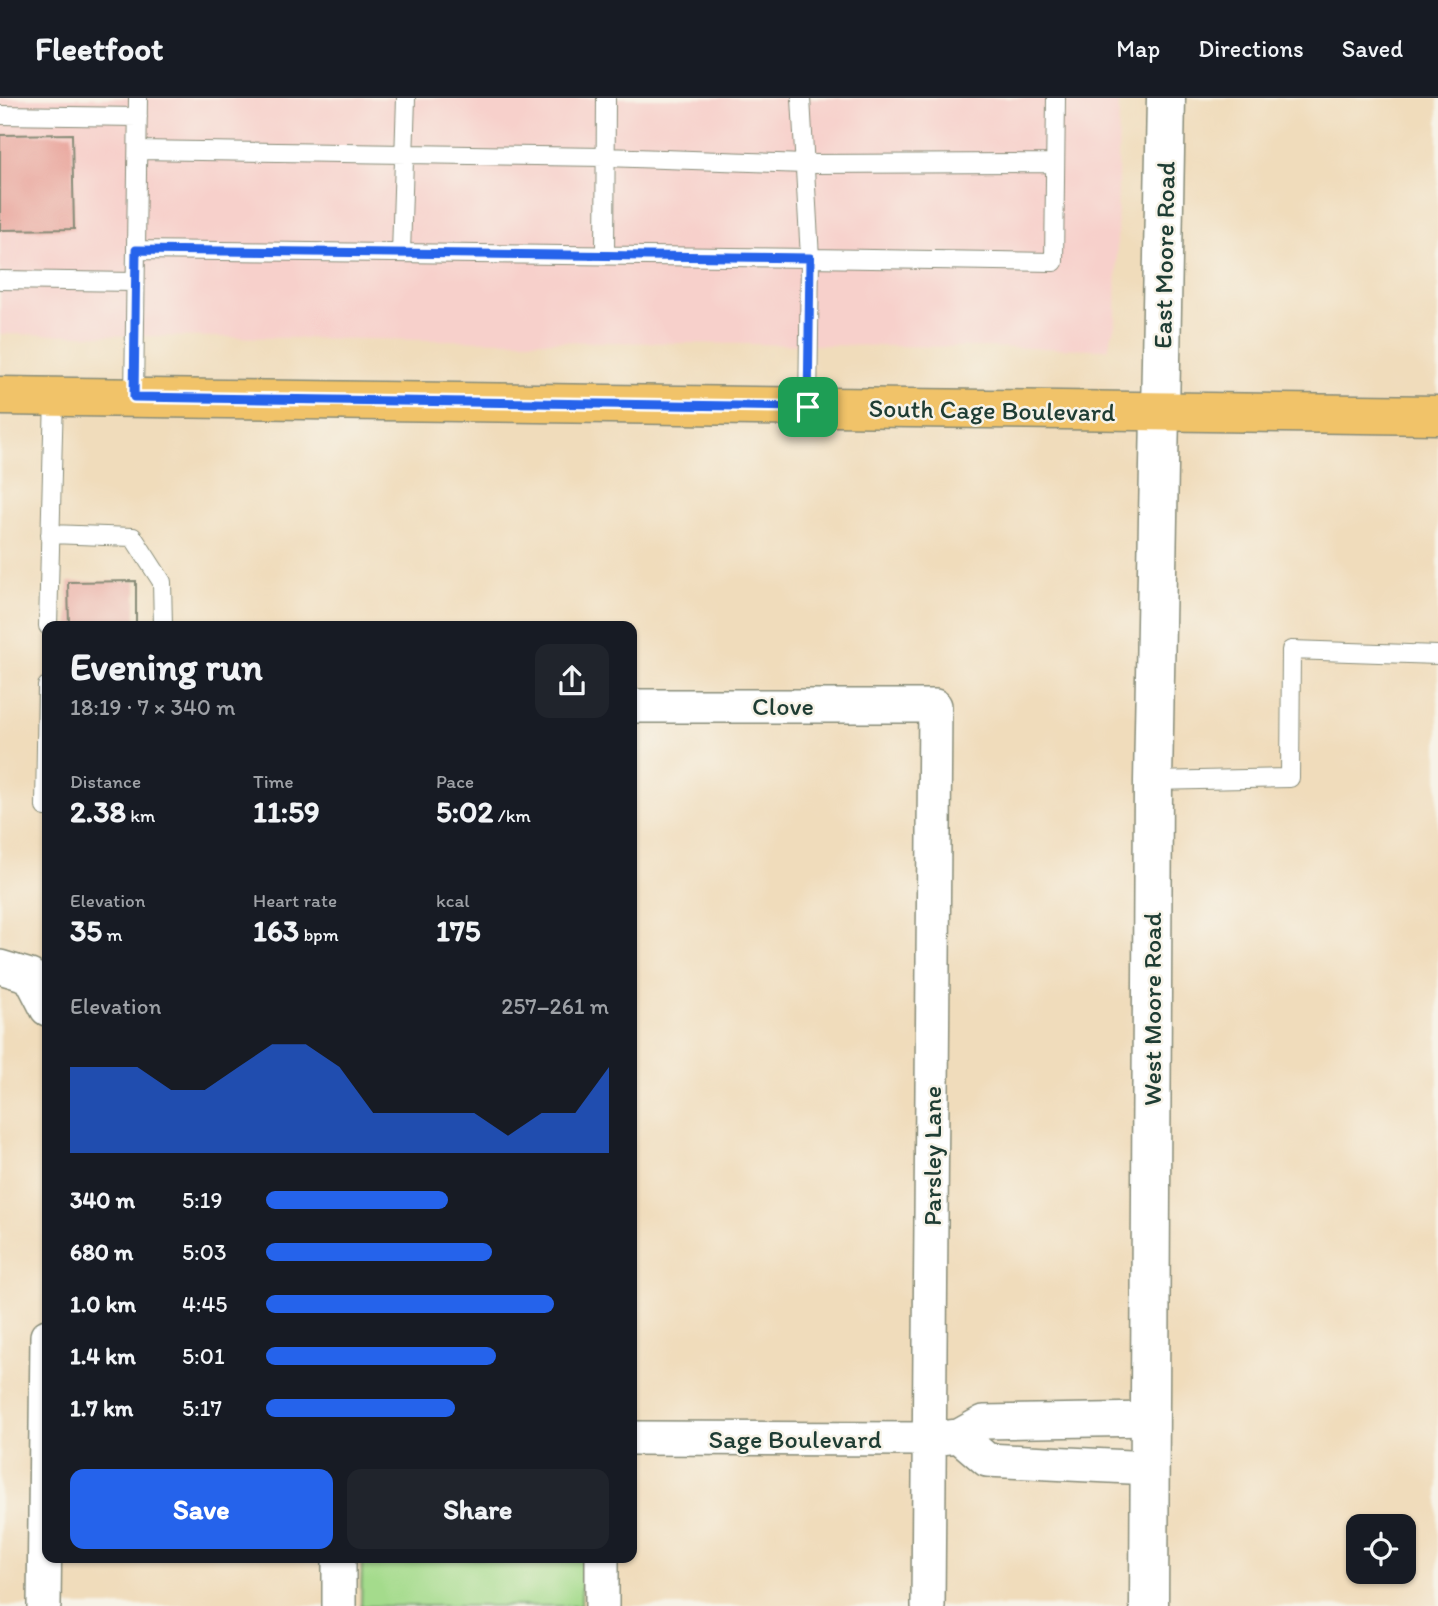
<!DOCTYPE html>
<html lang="en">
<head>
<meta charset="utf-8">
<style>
	:root { --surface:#171b24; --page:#20242c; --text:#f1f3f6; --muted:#9ea1a6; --line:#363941; --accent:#2563eb }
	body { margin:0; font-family:Itim,sans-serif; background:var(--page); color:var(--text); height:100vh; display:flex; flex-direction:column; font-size:26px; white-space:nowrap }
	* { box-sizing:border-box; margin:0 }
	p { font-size:23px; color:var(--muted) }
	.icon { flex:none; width:38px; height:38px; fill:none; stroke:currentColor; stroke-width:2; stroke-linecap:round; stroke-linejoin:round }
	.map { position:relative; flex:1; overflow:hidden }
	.details { position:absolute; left:42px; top:523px; width:595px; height:942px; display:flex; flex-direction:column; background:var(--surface); border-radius:14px; box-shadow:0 2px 5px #0004 }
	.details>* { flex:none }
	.controls { position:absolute; left:1346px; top:1416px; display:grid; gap:14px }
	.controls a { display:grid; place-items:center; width:70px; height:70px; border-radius:14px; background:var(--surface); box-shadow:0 2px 5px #0004; font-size:35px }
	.pin { position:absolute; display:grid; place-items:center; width:60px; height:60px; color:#fff; margin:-30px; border-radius:14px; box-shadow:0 4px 10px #0006 }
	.round { display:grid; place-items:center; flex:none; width:74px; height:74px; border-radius:14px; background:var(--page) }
	.headline { display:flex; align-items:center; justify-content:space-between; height:119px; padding:0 28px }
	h1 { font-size:38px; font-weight:800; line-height:52px }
	.stats { display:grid; grid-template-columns:repeat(3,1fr); gap:10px; height:119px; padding:7px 28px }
	.stats div { display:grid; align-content:center }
	.stats b { font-size:30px; font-weight:800 }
	.stats small { font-size:19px; font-weight:400 }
	.stats p { font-size:19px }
	.chart { height:196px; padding:14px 28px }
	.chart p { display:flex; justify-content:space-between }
	.chart svg { width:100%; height:126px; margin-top:7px; fill:var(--accent); opacity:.7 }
	.cta { display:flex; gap:14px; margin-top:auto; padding:14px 28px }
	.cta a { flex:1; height:80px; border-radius:14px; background:var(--accent); color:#fff; font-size:28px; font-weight:800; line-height:80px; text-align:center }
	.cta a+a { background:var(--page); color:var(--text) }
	ul { padding:0 28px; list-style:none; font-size:23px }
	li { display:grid; grid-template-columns:112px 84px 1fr; align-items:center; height:52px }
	li i { height:18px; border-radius:9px; background:var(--accent) }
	header { display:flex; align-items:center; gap:42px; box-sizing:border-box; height:98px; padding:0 35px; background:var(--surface); border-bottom:2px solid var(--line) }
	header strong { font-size:33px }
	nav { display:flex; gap:38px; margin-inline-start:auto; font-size:24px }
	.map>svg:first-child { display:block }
	.built { fill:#f7d0cb }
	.green { fill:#a4db8c; stroke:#628c60; stroke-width:2 }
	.building { fill:#e9a59c }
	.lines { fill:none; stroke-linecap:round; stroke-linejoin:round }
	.service-casing { stroke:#888c78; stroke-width:20 }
	.minor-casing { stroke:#888c78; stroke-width:36 }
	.tertiary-casing { stroke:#888c78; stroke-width:41 }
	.primary-casing { stroke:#888c78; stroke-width:41 }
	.service { stroke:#fff; stroke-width:18 }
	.minor { stroke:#fff; stroke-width:33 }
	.tertiary { stroke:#fff; stroke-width:38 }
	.primary { stroke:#f1c369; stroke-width:38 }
	.route-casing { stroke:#fff; stroke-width:14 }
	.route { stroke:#2563eb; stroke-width:9 }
	.labels { text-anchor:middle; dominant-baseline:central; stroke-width:5; stroke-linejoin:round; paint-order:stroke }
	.street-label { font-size:26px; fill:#1f3d34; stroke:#f7f3e8 }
</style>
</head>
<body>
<header>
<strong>Fleetfoot</strong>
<nav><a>Map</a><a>Directions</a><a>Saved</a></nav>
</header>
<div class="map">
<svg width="1438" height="1508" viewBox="0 0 1438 1508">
	<rect width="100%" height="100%" fill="#f7f3e8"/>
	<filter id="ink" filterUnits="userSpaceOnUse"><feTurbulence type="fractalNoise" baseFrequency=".0143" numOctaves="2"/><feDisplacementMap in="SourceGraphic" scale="14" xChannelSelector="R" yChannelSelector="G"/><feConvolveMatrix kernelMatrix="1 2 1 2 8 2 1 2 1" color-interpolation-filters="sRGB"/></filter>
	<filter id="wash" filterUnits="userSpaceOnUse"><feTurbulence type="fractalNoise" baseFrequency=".00686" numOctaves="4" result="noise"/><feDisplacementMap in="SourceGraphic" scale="28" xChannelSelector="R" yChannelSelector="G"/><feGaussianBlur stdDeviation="1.57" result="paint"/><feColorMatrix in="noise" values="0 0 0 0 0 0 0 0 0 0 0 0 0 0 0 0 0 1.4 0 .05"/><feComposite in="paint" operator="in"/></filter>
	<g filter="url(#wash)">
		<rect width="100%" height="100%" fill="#f0dcbb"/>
		<path class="built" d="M0 0H1119L1116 223 1108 251 0 236Z"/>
		<path class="green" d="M362 1460H582L581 1508H361Z"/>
		<g id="blocks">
			<path class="building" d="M72 36 74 131 0 132V37Z
				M136 483V528H69L68 484Z"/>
		</g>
	</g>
	<g filter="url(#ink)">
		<use href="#blocks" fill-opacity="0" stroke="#888c78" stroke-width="2"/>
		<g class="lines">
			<g class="service-casing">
				<path id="service" d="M0 17 138 19
					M138 52 605 59 806 66 1055 65
					M136 152 810 160 801 0
					M401 155 406 0
					M605 157 606 0
					M0 182 135 184
					M134 300 138 0
					M808 309 810 160 1054 164 1056 0
					M50 436 133 439 162 484 163 528
					M48 528 54 298
					M47 588 45 709H47
					M1153 683 1290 680 1291 552 1438 557"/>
			</g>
			<g class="minor-casing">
				<path id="minor" d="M632 608H935L928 1508
					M0 869 30 878 47 911
					M959 1338 987 1362 1150 1370
					M632 1340 930 1341 959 1338 984 1324 1150 1321
					M44 1508 47 1238
					M339 1508V1460
					M602 1508V1460"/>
			</g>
			<g class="tertiary-casing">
				<path id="tertiary" d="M1149 1508 1153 683 1166 0"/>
			</g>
			<g class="primary-casing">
				<path id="primary" d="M0 298 1438 317"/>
			</g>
			<use href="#service" class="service"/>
			<use href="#minor" class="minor"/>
			<use href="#tertiary" class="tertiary"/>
			<use href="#primary" class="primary"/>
		</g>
	</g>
	<g class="lines" filter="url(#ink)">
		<g class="route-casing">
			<path id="route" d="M136 152 810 160 808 309 134 299Z"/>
		</g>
		<use href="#route" class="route"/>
	</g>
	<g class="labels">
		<g class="street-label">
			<text transform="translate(1164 157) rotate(-89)">East Moore Road</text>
			<text transform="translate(992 312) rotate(1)">South Cage Boulevard</text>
			<text x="783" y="608">Clove</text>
			<text transform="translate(1152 911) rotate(-90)">West Moore Road</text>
			<text transform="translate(932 1058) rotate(-90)">Parsley Lane</text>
			<text x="795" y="1341">Sage Boulevard</text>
		</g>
	</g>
</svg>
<div class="controls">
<a><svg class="icon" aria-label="locate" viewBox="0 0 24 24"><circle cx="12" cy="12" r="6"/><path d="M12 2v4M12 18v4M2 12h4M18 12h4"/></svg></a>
</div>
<div class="pin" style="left:808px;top:309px;background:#1e9e55"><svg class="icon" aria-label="arrive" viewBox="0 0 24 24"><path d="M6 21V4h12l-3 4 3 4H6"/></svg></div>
<section class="details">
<div class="headline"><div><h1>Evening run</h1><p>18:19 · 7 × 340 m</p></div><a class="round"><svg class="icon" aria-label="share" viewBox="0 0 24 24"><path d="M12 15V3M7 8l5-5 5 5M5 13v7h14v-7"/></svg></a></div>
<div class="stats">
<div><p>Distance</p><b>2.38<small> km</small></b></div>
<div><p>Time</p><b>11:59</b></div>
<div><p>Pace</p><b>5:02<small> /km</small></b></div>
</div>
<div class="stats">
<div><p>Elevation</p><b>35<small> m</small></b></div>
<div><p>Heart rate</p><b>163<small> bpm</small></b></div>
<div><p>kcal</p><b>175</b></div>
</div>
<div class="chart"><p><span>Elevation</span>257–261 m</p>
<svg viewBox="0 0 160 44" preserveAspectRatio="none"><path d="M0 44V14L10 14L20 14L30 22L40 22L50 14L60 6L70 6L80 14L90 30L100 30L110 30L120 30L130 38L140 30L150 30L160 14V44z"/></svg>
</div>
<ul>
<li><b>340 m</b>5:19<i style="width:53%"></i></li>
<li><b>680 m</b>5:03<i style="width:66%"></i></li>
<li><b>1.0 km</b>4:45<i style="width:84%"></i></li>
<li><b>1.4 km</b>5:01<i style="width:67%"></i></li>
<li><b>1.7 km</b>5:17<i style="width:55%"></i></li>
</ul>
<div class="cta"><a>Save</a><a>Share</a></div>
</section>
</div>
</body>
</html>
